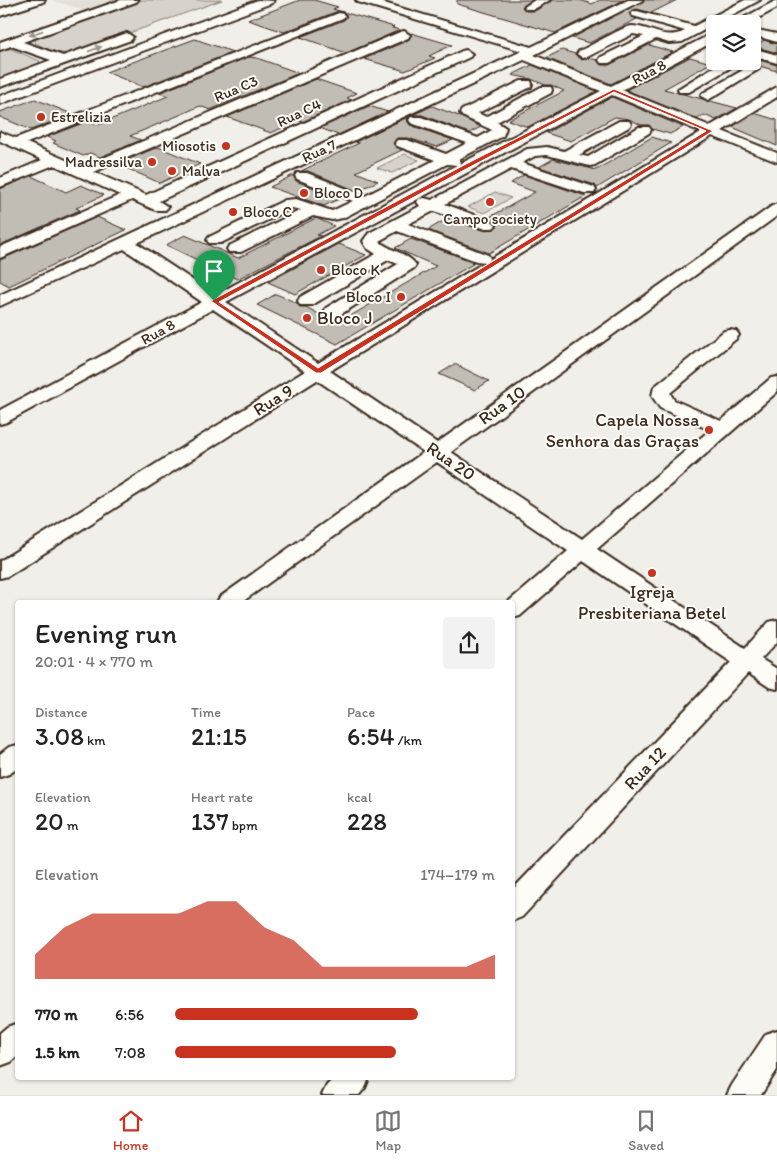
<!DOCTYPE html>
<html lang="en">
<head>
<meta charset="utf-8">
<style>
	:root { --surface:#fff; --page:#f2f2f2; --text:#222; --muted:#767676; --line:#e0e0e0; --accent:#c8321e }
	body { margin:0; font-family:Itim,sans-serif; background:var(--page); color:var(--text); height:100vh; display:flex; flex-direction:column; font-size:19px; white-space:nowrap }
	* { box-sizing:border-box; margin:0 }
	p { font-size:16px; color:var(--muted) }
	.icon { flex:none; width:28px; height:28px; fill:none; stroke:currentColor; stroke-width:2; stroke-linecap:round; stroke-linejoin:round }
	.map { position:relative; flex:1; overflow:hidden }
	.details { position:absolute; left:15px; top:600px; width:500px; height:480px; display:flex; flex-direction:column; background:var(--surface); border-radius:5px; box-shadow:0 1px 4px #0004 }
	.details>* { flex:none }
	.controls { position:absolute; left:706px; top:15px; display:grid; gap:10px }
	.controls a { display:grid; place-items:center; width:55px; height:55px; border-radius:5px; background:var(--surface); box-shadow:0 1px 4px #0004; font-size:25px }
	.pin { position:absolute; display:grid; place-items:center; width:42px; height:42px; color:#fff; margin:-51px -21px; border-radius:50% 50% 50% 0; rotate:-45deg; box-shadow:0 0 5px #0007 }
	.pin .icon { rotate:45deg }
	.round { display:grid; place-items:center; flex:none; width:52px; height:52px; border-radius:5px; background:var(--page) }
	.head { display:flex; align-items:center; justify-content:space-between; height:85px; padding:0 20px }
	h1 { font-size:28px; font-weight:600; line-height:38px }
	.stats { display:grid; grid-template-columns:repeat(3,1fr); gap:8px; height:85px; padding:5px 20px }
	.stats div { display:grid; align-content:center }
	.stats b { font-size:25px; font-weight:600 }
	.stats small { font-size:14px; font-weight:400 }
	.stats p { font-size:14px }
	.chart { height:140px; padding:10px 20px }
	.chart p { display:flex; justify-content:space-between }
	.chart svg { width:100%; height:90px; margin-top:5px; fill:var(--accent); opacity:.7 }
	ul { padding:0 20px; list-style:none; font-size:16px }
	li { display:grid; grid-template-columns:80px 60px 1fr; align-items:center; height:38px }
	li i { height:12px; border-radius:6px; background:var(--accent) }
	.tab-bar { display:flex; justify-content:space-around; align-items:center; height:70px; border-top:1px solid var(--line); background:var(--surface); font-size:14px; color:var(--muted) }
	.tab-bar a { display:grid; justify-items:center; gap:2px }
	.tab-bar .on { color:var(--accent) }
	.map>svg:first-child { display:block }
	.built { fill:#e3e0da }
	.green { fill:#d7d2cc; stroke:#897e75 }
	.building { fill:#c1bcb4; stroke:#3b2a1e }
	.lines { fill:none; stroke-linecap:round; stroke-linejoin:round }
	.minor-casing { stroke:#3b2a1e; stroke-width:4 }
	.minor { fill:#fdfcf7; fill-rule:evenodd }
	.oneway { fill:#9c938a }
	.route { fill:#c8321e; stroke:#fff; fill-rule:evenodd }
	.poi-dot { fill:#c8321e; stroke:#fdfcf7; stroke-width:2 }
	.labels { text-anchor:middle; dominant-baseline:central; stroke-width:4; stroke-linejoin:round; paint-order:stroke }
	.far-street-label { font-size:15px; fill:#3b2a1e; stroke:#fdfcf7 }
	.far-poi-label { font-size:15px; fill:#3b2a1e; stroke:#fdfcf7; text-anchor:start }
	.poi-label { font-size:18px; fill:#3b2a1e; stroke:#fdfcf7; text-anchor:start }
	.street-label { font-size:18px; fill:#3b2a1e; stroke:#fdfcf7 }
</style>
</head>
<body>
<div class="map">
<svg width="777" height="1095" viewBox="0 0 777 1095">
	<rect width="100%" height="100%" fill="#f1efea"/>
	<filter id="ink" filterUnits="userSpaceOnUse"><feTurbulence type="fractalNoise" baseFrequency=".02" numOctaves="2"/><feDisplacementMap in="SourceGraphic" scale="10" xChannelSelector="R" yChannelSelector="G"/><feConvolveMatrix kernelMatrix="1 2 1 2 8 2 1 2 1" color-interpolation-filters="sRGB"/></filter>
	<g filter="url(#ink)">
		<path class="built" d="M52 0H118L85 11Z"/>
		<path class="green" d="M141 0H222L71 54 54 52 35 43 36 37Z
			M0 49H11L40 61 38 67 0 81Z
			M405 154 419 160 392 173 377 168Z
			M495 192 511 198 484 213 468 207Z"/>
		<path class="building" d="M300 0H314L338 7 333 9 394 27 392 28 400 30 346 53 300 37 344 20 347 16 343 12 338 11 284 32 248 20Z
			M457 0H532L522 7 526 11H535L552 0H579L592 4 600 0H624L555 33 457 4Z
			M645 0H677L651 13 637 9 633 10 630 15 637 19 589 43 572 38Z
			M411 33 452 45 429 56 435 58 405 71 364 59 409 40Z
			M195 39 233 52 143 87 106 72Z
			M764 40 777 44V53L754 46Z
			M649 45 673 52 611 84 546 58 562 50 575 54 582 60 589 58 597 60 601 65H609Z
			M248 57 257 58 299 73 210 110 200 106 182 114 130 136 141 140 100 157 90 153 83 156 53 143 56 141 47 137 88 121 98 125 168 96 159 93Z
			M690 57 711 63 664 89 737 108 716 120 704 115 697 119 626 90Z
			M752 58 777 65V71L759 66 749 61H752Z
			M532 65 597 91 528 127 508 120 564 91 551 85H545L531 79 512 75Z
			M316 79 357 93 347 98 351 100 302 122 299 120 271 133 227 117Z
			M612 97 683 127 670 134 652 129 649 125H641L629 119 615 117 571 141 546 133Z
			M35 99 72 114 31 130 0 117V112Z
			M369 106 388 112 338 135 320 128Z
			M432 106 459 116 481 127 469 133 422 115H413Z
			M754 113 777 120V146L732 127Z
			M408 117 407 121 410 125 453 140 437 147 408 138H397L393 144 402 150 356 172 378 181 357 191 308 171H301L359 143 355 142Z
			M652 137 671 143 597 188 595 185 539 167 553 159 596 170Z
			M158 147 200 164 160 183 117 164Z
			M293 175 296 181 341 198 324 206 270 187Z
			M524 175 586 196 489 253 428 230 448 218 473 227 483 230 494 229 497 224 488 218 535 192 511 183Z
			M31 176 66 192 81 185 104 195 76 208 80 210 0 245V189Z
			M97 217 126 230 9 286 0 281V260Z
			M316 218 334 226 317 235 321 236 237 279 166 245 185 235 238 258Z
			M411 239 474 262 471 263 473 264 337 344 257 305 276 294 297 303 300 307H306L326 318 340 322 436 266 395 248Z
			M339 244 366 255 295 294 268 282Z
			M455 364 489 381 475 390 439 374Z"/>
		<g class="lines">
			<g class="minor-casing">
				<path id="minor" d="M28 0H45L43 2 0 16V9Z
					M121 0H138L136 2 23 42 63 56 127 33 133 37 131 40 0 87V79L51 60 11 46 0 50V42Z
					M258 0 274 1 272 3 0 104V96Z
					M356 0H374L531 47 628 0H643L534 55 611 86 715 32V41L622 90 710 126 777 87V97L722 131 777 153V162L712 136 330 371 437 443 772 206 777 204V216L451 452 582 539 710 430 660 408 652 396 654 387 724 331 730 330 736 331 739 335 736 339 670 393 674 400 721 421 771 378 777 377V392L597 549 745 648 769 622 777 620V642L761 659 777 669V689L769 687 748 673 522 917 512 921V890L731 662 583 561 520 616 512 618V602H508L568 551 437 462 242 602H217L220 597 424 452 317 380 8 576 0 578V561L305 371 213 309 7 422 0 424V410L202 302 124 249 0 306V295L522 51 358 2ZM524 60 601 91 460 164 461 162 459 159 503 136 506 128 497 122 551 93 552 90 551 87H541L486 117 478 113 531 87 532 84 531 81H521L462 110 460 113 462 116 492 130 478 138 421 117H411L409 120 411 123 467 143 446 154 407 140H397L395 143 397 146 435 160 365 196 307 173H297L295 176 297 179 353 201 332 211 296 199 285 200 209 237 207 240 209 243H221L292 208 301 210 229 246 227 249 229 252H241L313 216 332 220 343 218 447 164 457 165 215 295 137 243ZM612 95 701 132 489 260 490 258 488 255 408 224 434 211 483 228H493L496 225 493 222 445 204 511 169 584 193H594L596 190 594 187 522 163 535 156 547 155 590 166 595 165 649 133 651 130 649 127H639L588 157 579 155 629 127 631 124 629 121H619L564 151 547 147 527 149 432 200 424 198 419 199 417 202 420 206 369 233 363 241 367 248 376 254 300 297 298 301 300 305H312L388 260 398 264 326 308 324 312 326 316H338L414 268 416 265C408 253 390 251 379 241L397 231 476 261 485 262 318 363 226 302Z
					M535 0H550L534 9H526L524 7Z
					M745 0H760L682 42 669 43 656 39 609 63H601L599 60 601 57 644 36 633 34 587 57 583 58 577 54 579 51C589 47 624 26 632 26 652 27 664 41 685 31L633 16 631 14 633 12 637 11 694 26Z
					M777 0V8L747 24H737L736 22Z
					M339 13 343 14 345 16 343 18 27 143 82 167 400 32 404 31 410 35 408 38 94 172 146 195 462 51 466 50 472 54 470 57 159 201 168 207 165 210H155L132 200 0 258V247L120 195 54 165 0 187V178L42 160 0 141V132L16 138Z
					M752 29 777 34V42L752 35Z
					M752 48 777 55V63L752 56Z
					M723 61C735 61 751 60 759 69L708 100 701 96 703 93 743 70 733 66 689 92H679L678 89Z
					M18 745V768L9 774 0 777V754L9 747Z
					M18 1023V1056L11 1062 0 1066V1033L7 1027Z
					M777 1030V1070L761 1095H727L732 1085 766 1034Z
					M334 1078H369L365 1088 359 1095H322L327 1085Z"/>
			</g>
			<use href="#minor" class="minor"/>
		</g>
		<defs><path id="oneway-solid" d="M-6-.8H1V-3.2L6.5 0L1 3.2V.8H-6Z" transform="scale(1.25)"/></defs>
		<g class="oneway">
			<use href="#oneway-solid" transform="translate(36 33) rotate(161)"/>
			<use href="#oneway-solid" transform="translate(95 49) rotate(-20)"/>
		</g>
	</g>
	<path class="route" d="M614 89 713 131 321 373H316L211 301 464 165ZM614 92 706 131 318 368 219 302 468 168Z"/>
	<g class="poi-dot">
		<circle cx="41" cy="117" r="5"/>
		<circle cx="226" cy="146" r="5"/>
		<circle cx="152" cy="162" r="5"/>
		<circle cx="172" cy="171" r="5"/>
		<circle cx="304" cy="193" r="5"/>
		<circle cx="490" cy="202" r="5"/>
		<circle cx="233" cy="212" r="5"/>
		<circle cx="321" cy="270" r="5"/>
		<circle cx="401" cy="297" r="5"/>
		<circle cx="307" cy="318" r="5"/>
		<circle cx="709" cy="430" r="5"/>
		<circle cx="652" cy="573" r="5"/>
	</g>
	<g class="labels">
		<g class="far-street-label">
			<text transform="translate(649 72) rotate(-28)">Rua 8</text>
			<text transform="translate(236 89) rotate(-23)">Rua C3</text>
			<text transform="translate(299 113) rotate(-25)">Rua C4</text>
			<text transform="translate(319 151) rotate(-25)">Rua 7</text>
			<text transform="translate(158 332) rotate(-29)">Rua 8</text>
		</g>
		<g class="far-poi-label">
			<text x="51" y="117">Estrelizia</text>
			<text x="216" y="146" text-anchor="end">Miosotis</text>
			<text x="142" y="162" text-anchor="end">Madressilva</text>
			<text x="182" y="171">Malva</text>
			<text x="314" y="193">Bloco D</text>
			<text x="243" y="212">Bloco C</text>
			<text x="490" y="219" text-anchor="middle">Campo society</text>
			<text x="331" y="270">Bloco K</text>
			<text x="391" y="297" text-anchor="end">Bloco I</text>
		</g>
		<g class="poi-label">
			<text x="317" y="318">Bloco J</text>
			<text x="699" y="420" text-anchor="end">Capela Nossa<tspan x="699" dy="21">Senhora das Graças</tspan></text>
			<text x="652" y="592" text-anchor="middle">Igreja<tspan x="652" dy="21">Presbiteriana Betel</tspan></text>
		</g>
		<g class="street-label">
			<text transform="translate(273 400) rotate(-32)">Rua 9</text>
			<text transform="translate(502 405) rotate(-36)">Rua 10</text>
			<text transform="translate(451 461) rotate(34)">Rua 20</text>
			<text transform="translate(645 768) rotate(-47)">Rua 12</text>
		</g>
	</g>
</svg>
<div class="controls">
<a><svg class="icon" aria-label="layers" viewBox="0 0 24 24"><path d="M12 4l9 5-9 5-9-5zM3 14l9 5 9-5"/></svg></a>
</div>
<div class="pin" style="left:214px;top:301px;background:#1e9e55"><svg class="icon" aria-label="arrive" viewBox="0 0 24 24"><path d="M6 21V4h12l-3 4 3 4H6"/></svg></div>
<section class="details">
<div class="head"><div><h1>Evening run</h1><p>20:01 · 4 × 770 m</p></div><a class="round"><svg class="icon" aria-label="share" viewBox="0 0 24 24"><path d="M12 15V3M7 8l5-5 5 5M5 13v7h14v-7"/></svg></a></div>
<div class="stats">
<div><p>Distance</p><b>3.08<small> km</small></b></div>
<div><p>Time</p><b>21:15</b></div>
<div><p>Pace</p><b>6:54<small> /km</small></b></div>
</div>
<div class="stats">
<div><p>Elevation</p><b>20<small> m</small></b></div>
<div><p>Heart rate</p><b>137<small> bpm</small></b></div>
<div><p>kcal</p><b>228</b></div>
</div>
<div class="chart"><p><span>Elevation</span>174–179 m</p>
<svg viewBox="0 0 160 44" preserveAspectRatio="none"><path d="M0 44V32L10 19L20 12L30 12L40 12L50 12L60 6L70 6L80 19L90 25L100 38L110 38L120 38L130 38L140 38L150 38L160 32V44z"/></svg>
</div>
<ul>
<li><b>770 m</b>6:56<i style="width:76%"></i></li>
<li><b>1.5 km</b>7:08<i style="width:69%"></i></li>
</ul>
</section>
</div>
<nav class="tab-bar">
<a class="on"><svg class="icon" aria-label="home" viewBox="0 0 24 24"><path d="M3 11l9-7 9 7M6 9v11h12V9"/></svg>Home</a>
<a><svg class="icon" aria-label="map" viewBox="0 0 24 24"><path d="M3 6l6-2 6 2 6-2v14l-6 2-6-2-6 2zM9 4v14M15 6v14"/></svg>Map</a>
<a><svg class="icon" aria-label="saved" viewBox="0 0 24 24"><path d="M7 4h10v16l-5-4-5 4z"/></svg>Saved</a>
</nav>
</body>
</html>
